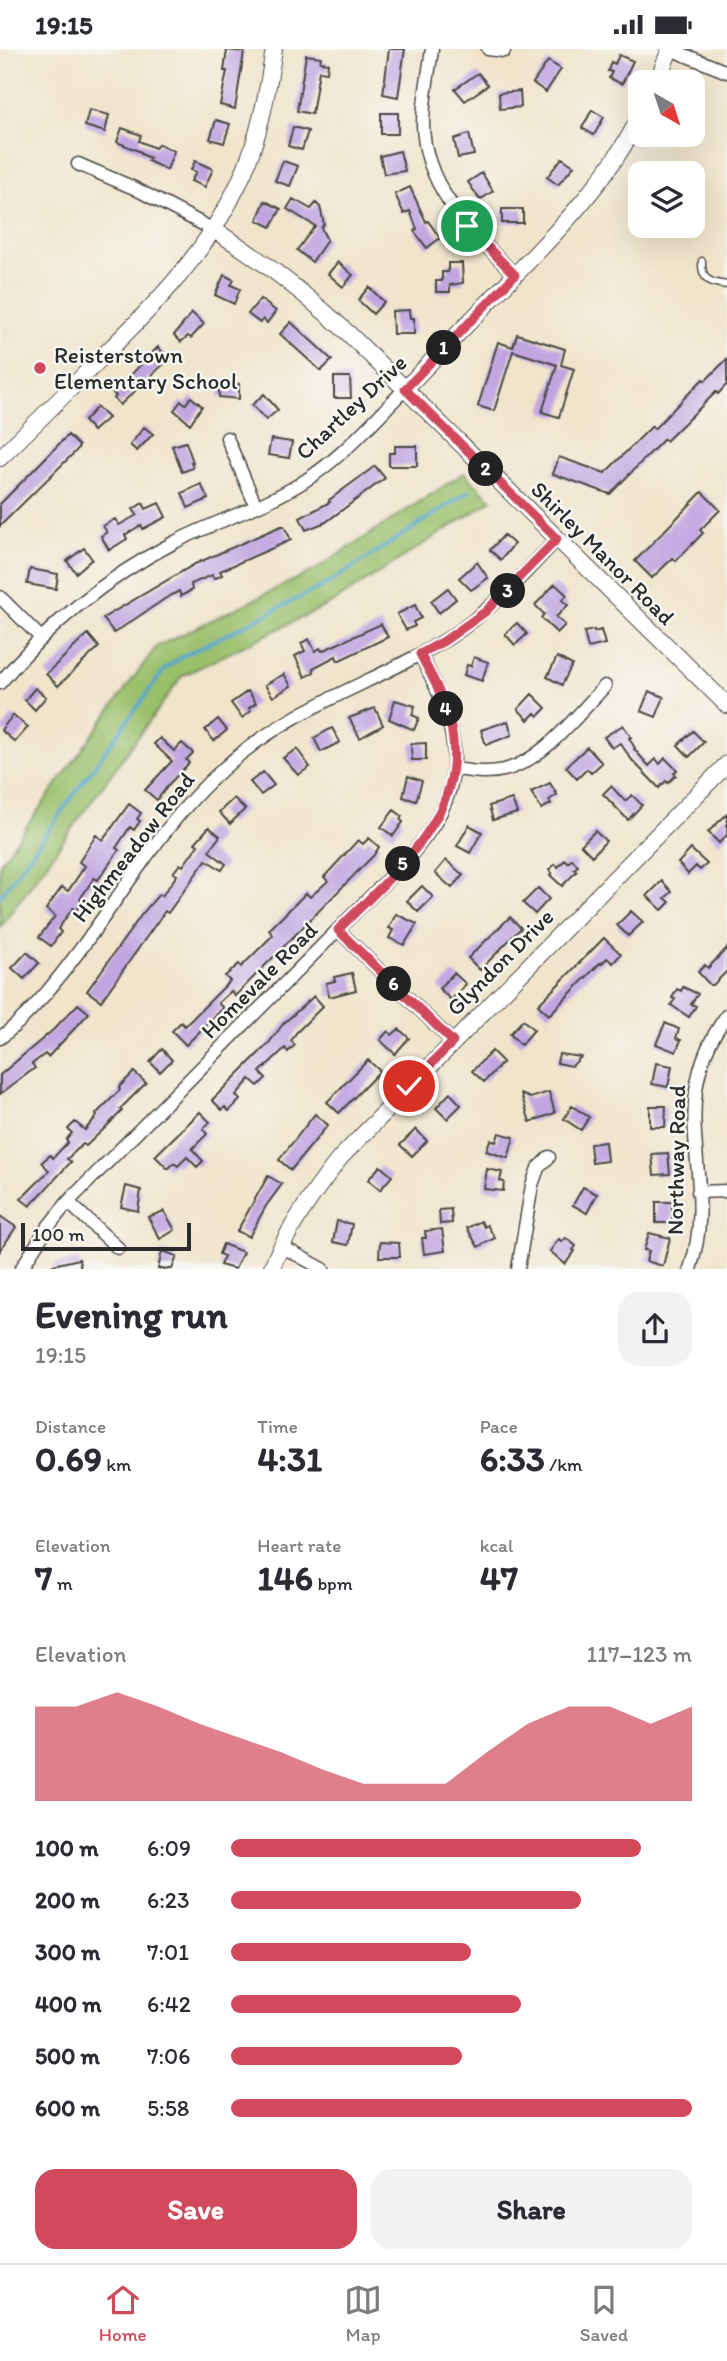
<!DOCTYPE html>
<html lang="en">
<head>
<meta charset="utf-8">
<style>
	:root { --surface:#fff; --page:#f2f2f3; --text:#2b2b33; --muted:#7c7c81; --line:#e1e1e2; --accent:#d1495b }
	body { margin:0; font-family:Itim,sans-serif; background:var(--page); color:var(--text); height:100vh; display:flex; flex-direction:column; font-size:26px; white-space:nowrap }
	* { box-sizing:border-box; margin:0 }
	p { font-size:23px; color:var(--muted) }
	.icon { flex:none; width:38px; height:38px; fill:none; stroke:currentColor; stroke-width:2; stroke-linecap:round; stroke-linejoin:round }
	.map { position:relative; height:1220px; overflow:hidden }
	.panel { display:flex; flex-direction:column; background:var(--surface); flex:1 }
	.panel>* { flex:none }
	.needle { width:46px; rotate:141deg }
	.buttons { position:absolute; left:628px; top:21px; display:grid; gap:14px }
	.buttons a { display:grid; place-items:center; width:77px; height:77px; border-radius:14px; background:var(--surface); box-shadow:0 7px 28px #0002; font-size:35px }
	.scale { position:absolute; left:21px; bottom:18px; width:170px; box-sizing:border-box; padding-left:7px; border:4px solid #2b2b2b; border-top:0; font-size:19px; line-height:24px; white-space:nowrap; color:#2b2b2b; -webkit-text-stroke:5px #f6f6f2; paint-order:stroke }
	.pin { position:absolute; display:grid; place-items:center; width:60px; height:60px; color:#fff; margin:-30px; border:4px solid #fff; border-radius:50%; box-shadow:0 2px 7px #0007 }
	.km { position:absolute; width:35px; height:35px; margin:-18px; border-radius:50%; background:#222; color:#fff; font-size:19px; line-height:35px; text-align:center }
	.round { display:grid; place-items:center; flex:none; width:74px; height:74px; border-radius:21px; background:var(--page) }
	.overview { display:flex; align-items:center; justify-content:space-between; height:119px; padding:0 35px }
	h1 { font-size:38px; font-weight:700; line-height:52px }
	.stats { display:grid; grid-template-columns:repeat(3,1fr); gap:10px; height:119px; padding:7px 35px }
	.stats div { display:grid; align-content:center }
	.stats b { font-size:35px; font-weight:700 }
	.stats small { font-size:19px; font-weight:400 }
	.stats p { font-size:19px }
	.chart { height:196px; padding:14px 35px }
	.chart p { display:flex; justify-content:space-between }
	.chart svg { width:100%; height:126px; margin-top:7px; fill:var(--accent); opacity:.7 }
	.button { display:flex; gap:14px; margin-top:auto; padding:14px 35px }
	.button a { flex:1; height:80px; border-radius:21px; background:var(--accent); color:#fff; font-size:28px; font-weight:700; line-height:80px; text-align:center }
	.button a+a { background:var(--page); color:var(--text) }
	ul { padding:0 35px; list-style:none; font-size:23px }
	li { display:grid; grid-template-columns:112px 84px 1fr; align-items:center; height:52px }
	li i { height:18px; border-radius:9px; background:var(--accent) }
	.status { display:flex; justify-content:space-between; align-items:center; height:49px; padding:0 35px; background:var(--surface); direction:ltr }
	.status svg { height:19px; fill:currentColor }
	.dock { display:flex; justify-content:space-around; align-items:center; height:98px; border-top:2px solid var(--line); background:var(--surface); font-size:19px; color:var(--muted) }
	.dock a { display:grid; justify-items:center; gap:4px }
	.dock .on { color:var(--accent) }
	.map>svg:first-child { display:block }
	.green { fill:#9ac06b; stroke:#62764b; stroke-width:2 }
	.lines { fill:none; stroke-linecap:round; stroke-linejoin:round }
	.stream { stroke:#52a3cd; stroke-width:3.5 }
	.building { fill:#c0a5e1 }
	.service-casing { stroke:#494743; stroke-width:9 }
	.minor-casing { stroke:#494743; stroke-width:15 }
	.tertiary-casing { stroke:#494743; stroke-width:18 }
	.service { stroke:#fff; stroke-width:6 }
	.minor { stroke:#fff; stroke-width:12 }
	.tertiary { stroke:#fff; stroke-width:16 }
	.route-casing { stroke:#fff; stroke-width:14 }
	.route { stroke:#d1495b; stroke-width:9 }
	.poi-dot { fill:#d1495b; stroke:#f6f6f2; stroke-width:2.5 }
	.labels { text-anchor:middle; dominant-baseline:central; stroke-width:5; stroke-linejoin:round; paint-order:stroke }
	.poi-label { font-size:23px; fill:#2b2b2b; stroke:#f6f6f2; text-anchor:start }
	.street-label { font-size:23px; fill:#2b2b2b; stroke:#f6f6f2 }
</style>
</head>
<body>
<div class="status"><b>19:15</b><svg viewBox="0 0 49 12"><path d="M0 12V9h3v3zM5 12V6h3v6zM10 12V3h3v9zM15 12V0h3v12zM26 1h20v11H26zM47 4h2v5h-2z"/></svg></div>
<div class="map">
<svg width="727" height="1220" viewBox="0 0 727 1220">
	<rect width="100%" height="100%" fill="#f6f6f2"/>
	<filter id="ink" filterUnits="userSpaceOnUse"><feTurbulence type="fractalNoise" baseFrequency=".0143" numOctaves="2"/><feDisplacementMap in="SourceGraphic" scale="14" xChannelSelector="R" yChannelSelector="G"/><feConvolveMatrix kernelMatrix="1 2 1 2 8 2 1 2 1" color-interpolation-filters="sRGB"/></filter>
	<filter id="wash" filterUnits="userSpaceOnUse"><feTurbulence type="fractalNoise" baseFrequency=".00686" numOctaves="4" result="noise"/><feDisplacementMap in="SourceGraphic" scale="28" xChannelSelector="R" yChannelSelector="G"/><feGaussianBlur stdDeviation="1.57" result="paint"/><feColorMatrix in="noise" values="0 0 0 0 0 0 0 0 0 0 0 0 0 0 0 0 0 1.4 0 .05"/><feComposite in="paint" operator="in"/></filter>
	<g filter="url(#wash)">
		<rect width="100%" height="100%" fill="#f0e4cb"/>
		<path class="green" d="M464 424 492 451 332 554 182 627 0 879V814L156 598 313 522Z"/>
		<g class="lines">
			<path class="stream" d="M0 848 164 621 181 608 329 534 470 442"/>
		</g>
		<g id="blocks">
			<path class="building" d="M389 0H405L398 48 383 45Z
				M227 1 244 3 235 60 220 56 227 22H224Z
				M306 6 321 8 320 13 328 14 327 23 319 22 312 65 297 62Z
				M619 6 633 12 622 35 609 29 612 23 608 22 611 13 615 15Z
				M548 12 561 20 546 43 533 34Z
				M478 24 488 36 465 52 455 40Z
				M520 42 521 58 500 60 499 44Z
				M89 61 109 66 105 83 85 77Z
				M592 61 604 68 594 86 582 79Z
				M381 64H398V85H381Z
				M216 71 230 75 224 94 210 90Z
				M293 78 308 82 302 101 288 97Z
				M122 79 141 86 139 92 155 99 159 95 174 102 167 121 148 112 150 109 141 105V103L117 93Z
				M469 85 474 106 458 109 454 90Z
				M400 102 405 122 384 125 380 107Z
				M562 109 574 117 558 136 547 128Z
				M195 112 213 120 205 138 191 132 196 123 191 121Z
				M283 112 298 117 290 137 275 132Z
				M482 124 493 142 480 151 468 133Z
				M410 138 426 173 428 172 440 189 427 199 414 182 417 180 410 162 404 165 395 145Z
				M293 150 311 160 316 154 320 158 324 175 321 179 327 191 312 213 297 201 315 177 287 160Z
				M265 152 281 160 271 178 257 171Z
				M502 160H523V174H502Z
				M338 213 353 226 343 238 328 225Z
				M448 214H462L463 234 450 236V243H436V232H442V223H448Z
				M224 226 234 231 231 236 240 240 234 255 215 246Z
				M369 238 384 253 373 265 358 251Z
				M260 250 276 262 267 274 263 270 260 274 248 265Z
				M409 261 410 269H414V285H393L392 262Z
				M192 264 204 275 191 289 188 287 181 293 174 286Z
				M291 273 332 311 321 322 280 285Z
				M517 285 565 300 561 316 574 320 559 368 542 363 557 316 513 302 494 362 478 357 498 293 513 298Z
				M158 298 169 310 120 356 114 349 116 347 113 344Z
				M727 310V335L718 345 716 343 666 392 664 390 610 445 553 425 559 408 605 424 652 377 654 380 703 330 705 332Z
				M334 328H350L351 349H334Z
				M219 334 239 335V350L219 348Z
				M264 345 278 361 266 371 252 356Z
				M191 348 202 357 190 375 174 361 181 352 186 355Z
				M97 358 108 369 93 382 84 372Z
				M144 378 153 385 137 402 130 396Z
				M68 386 79 397 77 401 0 477V455Z
				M271 390 292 393 289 409 268 406Z
				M186 393 193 413H191L193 419 182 423 172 397Z
				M395 397H417V417H389V404H395Z
				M375 417 385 429 326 473 306 481 300 469 330 453 329 451Z
				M201 435 208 450 188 459 182 444Z
				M702 443 720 461 700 481 703 484 676 512 673 509 652 529 635 512Z
				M143 454 146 460 159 454 166 468 143 480 141 476 125 486 127 490 109 501 101 487 107 483 103 477 115 470 119 476 137 466 133 460Z
				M281 477H284L291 491 220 522 222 526 214 530 212 526 191 535 192 541 181 547 179 542 166 549 114 584 103 569 195 515Z
				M504 486 514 495 501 511 490 501Z
				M84 499 92 510 76 524 67 512Z
				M477 513 488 529 471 541 459 529Z
				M30 520 58 525 56 540 27 535Z
				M555 535 567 546 562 551 568 556 556 568 565 576 557 584 541 569 544 565 535 556Z
				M448 539 456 550 439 564 431 552Z
				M415 556 421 569 413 573 415 577 406 581 397 565Z
				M517 574 527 585 515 596 505 585Z
				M381 575 388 588 338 612 336 607 313 619 314 623 305 628 295 607 305 602 301 594 309 590 315 602 320 599 322 602Z
				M594 581V583L601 581 605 595 588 599 584 583Z
				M88 585 99 598 58 637 46 625Z
				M474 608 488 613 482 632 464 626 467 616 471 617Z
				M557 608 572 616 562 636 547 628Z
				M284 625 291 637 273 648 265 636Z
				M35 639 46 648 35 661 25 651Z
				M248 642 256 654 249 659 251 662 242 669 231 654Z
				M649 642 664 648 656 668 641 662Z
				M532 645 546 659 538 667 535 664 528 671 518 660Z
				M395 651 415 657 412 666 419 669 414 681 389 670Z
				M375 659 383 676 360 689 349 669Z
				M13 666 28 678 15 693 1 681Z
				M218 670 227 681 214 692 205 681Z
				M508 672 512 686 486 696 481 681Z
				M623 676 631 688 629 689 635 699 634 700 649 717 656 710 660 715 665 709 677 721 674 724 676 726 668 734 666 732 659 739 632 711 620 694 612 699 604 688Z
				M332 679 340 693 321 703 314 689Z
				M693 682 704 693 689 708 678 696Z
				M160 689 174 702 182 694 193 704 186 711 189 714 170 734 157 751 145 741 172 712 154 695Z
				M426 694V711H412L411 695Z
				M587 698 602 714 591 724 587 720 577 730 566 718Z
				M297 700 310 718 298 726 283 709Z
				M263 723 274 736 261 746 250 733Z
				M408 727 422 732 416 752 403 748Z
				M550 734 557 746 549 751 551 755 541 760 531 743Z
				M611 737 625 752 632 746 642 756 628 771 603 745Z
				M234 749 245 760 230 775 219 763Z
				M512 750 517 764 493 771 489 757Z
				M129 755 141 764 137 770 140 772 134 781 130 778 116 799 119 801 98 831 94 829 80 850 82 852 76 862 73 859 58 880 61 883 51 897 39 888 55 867 46 860 62 838 68 842 85 817 79 813 96 786 103 791Z
				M394 761 402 767 400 770 403 773 393 787 381 778Z
				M727 765V786L719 794 708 783Z
				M469 776 482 783 470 804 457 797Z
				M209 778 220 787 209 802 226 815 222 821 206 811 168 864 165 862 101 952 87 942 142 865 159 845 162 847 177 826 173 824 180 815 183 817 198 796 195 794Z
				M595 782 606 792 592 807 581 796Z
				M369 789 379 798 374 806 235 947 231 942 218 954 223 959 186 996 172 982 181 973 185 977 230 932 225 927 239 915 241 918 273 886 269 881 306 844 310 848 328 832 324 828 358 791 363 795Z
				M691 800 707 815 700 821 696 817 688 825 678 814Z
				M572 810 578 817 574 820 577 822 562 837 550 826 552 824 549 821 555 815 558 818 565 811 568 814Z
				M446 811 463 826 452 839 435 824Z
				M662 832 672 843 665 849 670 853 662 861 647 847Z
				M422 837 433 848 418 863 407 852Z
				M538 839 549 850 535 865 523 854Z
				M631 862 643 873 628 887 617 876Z
				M396 865 417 875 404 896 389 889 393 881 389 879Z
				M510 868 521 879 480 921 468 909Z
				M604 889 621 905 613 914 607 909 601 915 600 914 549 966 538 956Z
				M727 899V922L713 936H710L698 923 705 916 708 919Z
				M27 903 39 914 24 930 12 919Z
				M352 924 356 941 329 948 326 934 335 932 334 928Z
				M454 924 466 935 451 951 439 939Z
				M683 938 698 945 691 955 696 957 689 968 671 956 675 950 672 949 677 940 681 942Z
				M314 947 323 957 296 984 291 992 295 996 288 1003 285 999 260 1023 266 1029 258 1037 250 1030 236 1046 240 1051 229 1062 225 1058 222 1061 212 1051 268 995 284 974Z
				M78 955 89 964 48 1008 45 1005 32 1015 35 1019 0 1045V1026L53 981Z
				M523 971 534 981 521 996 510 985Z
				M665 974 679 980 676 989 681 991 676 1003 656 995Z
				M399 980 409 989 395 1005 380 991 388 982 392 986Z
				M162 1000 172 1011 160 1023 150 1013Z
				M492 1002 503 1013 484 1033 472 1022Z
				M559 1005 581 1008 572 1017 557 1014Z
				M368 1011 380 1022 339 1064 327 1053Z
				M656 1014 672 1017 668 1038 652 1035Z
				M134 1023 146 1034 120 1060 122 1062 107 1077 86 1097 83 1095 67 1110 71 1113 30 1157 21 1150 49 1122 42 1113 50 1106 53 1109 68 1093 66 1091 72 1084 68 1080 75 1073 85 1081 97 1067 96 1065 120 1041 119 1038Z
				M549 1043 555 1064 530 1073 521 1045 530 1049Z
				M450 1044 461 1056 447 1070 436 1059Z
				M572 1057 589 1068 581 1081 564 1070Z
				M650 1057H666L665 1078H650Z
				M200 1063 210 1073 203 1080 207 1085 192 1100 203 1112 197 1118 187 1108 178 1117 174 1114 168 1120 155 1107Z
				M315 1065 328 1076 291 1121 279 1111Z
				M416 1080 427 1092 412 1107 400 1096Z
				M499 1084 514 1088 508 1109 486 1102 490 1091 496 1093Z
				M605 1093 607 1112 592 1114 590 1095Z
				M668 1104 670 1125 654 1126 652 1105Z
				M380 1117 392 1127 380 1141 368 1131Z
				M487 1120 502 1123 500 1132 504 1133 503 1142 484 1140Z
				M268 1127 282 1135 266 1157 249 1188 237 1182Z
				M126 1137 141 1141 138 1162 121 1158Z
				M583 1138 597 1145 587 1164 573 1156Z
				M656 1153H672V1174H656Z
				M451 1160 452 1174 440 1175 439 1161Z
				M164 1162 175 1181 160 1190 148 1168Z
				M0 1167 16 1178 0 1202Z
				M337 1172 352 1175 348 1196 333 1193Z
				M481 1172 484 1178 487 1176 495 1189 478 1198 467 1179Z
				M442 1180 445 1202 424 1205 422 1189H426L425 1182Z
				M649 1184 670 1189 663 1217 646 1212 649 1202 644 1201Z
				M566 1189 576 1197 573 1201 575 1202 565 1215 550 1202 559 1190 562 1193Z
				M380 1193 399 1194 400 1208H379Z
				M223 1195 243 1203 235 1220 220 1216 224 1207 219 1205Z
				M162 1202 177 1207 172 1220H158Z
				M79 1210 81 1220H53V1216Z"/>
		</g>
	</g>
	<g filter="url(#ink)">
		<use href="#blocks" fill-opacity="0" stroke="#494743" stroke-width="2"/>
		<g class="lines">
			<g class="service-casing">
				<path id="service" d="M702 212C701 231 710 234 727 236"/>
			</g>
			<g class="minor-casing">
				<path id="minor" d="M432 0C429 24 423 50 423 75 424 140 473 183 515 226
					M488 0 504 2
					M670 0 727 23
					M78 115 134 139 214 181
					M227 389 256 457
					M0 548 41 589
					M0 634C48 576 106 529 173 494 215 472 262 459 303 433 342 409 373 372 405 340
					M454 720C471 722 487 725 504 721 543 712 578 665 605 637
					M338 881 453 993
					M0 989C35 962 62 925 88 890 130 832 169 768 223 720 293 656 370 637 447 590 490 563 522 527 557 490
					M698 1143 727 1142
					M68 1153 118 1199
					M281 1197 323 1220
					M21 1220 47 1179 68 1153 403 815C472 740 464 689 420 605
					M518 1220 532 1136 538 1119 549 1108
					M690 1220C721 1129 661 1056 727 966"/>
			</g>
			<g class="tertiary-casing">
				<path id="tertiary" d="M657 33 670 0
					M214 181C263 211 307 246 349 285L727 656
					M405 340C441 302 477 265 514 227 562 178 608 130 640 68
					M0 409C34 376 68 342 102 308 156 255 207 203 239 134 259 91 267 46 274 0
					M271 1220C288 1179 313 1144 340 1109L727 715"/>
			</g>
			<use href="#service" class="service"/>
			<use href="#minor" class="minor"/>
			<use href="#tertiary" class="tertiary"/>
		</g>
	</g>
	<g class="lines" filter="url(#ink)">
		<g class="route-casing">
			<path id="route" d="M409 1037 453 993 338 881C397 820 478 759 447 663 441 643 430 624 420 605L444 592 485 563 557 490 405 340 515 226 467 177"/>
		</g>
		<use href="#route" class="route"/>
	</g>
	<circle class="poi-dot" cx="40" cy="319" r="7"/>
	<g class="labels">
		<g class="poi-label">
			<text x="54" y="306">Reisterstown<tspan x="54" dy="26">Elementary School</tspan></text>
		</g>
		<g class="street-label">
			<text transform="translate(351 358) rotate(-43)">Chartley Drive</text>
			<text transform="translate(603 504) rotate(45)">Shirley Manor Road</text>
			<text transform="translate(133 798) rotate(-52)">Highmeadow Road</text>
			<text transform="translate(500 913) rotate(-45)">Glyndon Drive</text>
			<text transform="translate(259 931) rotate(-45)">Homevale Road</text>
			<text transform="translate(676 1111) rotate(-89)">Northway Road</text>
		</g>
	</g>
</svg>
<div class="buttons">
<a><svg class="needle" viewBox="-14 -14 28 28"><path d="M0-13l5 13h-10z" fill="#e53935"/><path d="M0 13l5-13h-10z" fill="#7c7c81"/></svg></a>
<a><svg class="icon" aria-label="layers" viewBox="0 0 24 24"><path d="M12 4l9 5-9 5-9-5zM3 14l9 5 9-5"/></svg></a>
</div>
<div class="scale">100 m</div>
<div class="pin" style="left:467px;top:177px;background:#1e9e55"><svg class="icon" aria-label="arrive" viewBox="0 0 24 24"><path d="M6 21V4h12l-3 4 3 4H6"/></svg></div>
<div class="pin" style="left:409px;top:1037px;background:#d93025"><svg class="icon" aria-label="check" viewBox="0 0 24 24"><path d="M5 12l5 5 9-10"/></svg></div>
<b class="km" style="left:444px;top:299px">1</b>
<b class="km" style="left:486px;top:420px">2</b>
<b class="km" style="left:508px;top:542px">3</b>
<b class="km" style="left:446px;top:660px">4</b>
<b class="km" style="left:403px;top:815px">5</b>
<b class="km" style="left:394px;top:935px">6</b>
</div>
<section class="panel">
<div class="overview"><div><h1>Evening run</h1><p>19:15</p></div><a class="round"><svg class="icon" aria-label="share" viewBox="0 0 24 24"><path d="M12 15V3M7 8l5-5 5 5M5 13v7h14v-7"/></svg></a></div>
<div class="stats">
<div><p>Distance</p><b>0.69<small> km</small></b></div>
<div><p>Time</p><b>4:31</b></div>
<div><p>Pace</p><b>6:33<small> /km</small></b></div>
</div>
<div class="stats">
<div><p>Elevation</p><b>7<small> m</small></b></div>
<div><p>Heart rate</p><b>146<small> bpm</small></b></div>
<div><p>kcal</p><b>47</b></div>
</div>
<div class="chart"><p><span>Elevation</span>117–123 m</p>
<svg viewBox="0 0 160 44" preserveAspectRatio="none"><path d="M0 44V11L10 11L20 6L30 11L40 17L50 22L60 27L70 33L80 38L90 38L100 38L110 27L120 17L130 11L140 11L150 17L160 11V44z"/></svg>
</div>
<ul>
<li><b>100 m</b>6:09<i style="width:89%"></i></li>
<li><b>200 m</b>6:23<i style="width:76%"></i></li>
<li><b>300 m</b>7:01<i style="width:52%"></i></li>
<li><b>400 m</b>6:42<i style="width:63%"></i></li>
<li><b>500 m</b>7:06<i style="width:50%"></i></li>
<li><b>600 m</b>5:58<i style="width:100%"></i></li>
</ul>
<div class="button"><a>Save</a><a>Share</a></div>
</section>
<nav class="dock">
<a class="on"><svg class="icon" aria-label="home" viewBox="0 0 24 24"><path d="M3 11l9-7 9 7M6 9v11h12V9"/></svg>Home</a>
<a><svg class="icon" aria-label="map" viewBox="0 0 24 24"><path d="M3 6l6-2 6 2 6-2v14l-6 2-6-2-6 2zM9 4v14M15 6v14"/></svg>Map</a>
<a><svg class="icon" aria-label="saved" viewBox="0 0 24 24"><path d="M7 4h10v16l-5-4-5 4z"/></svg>Saved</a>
</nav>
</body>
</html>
